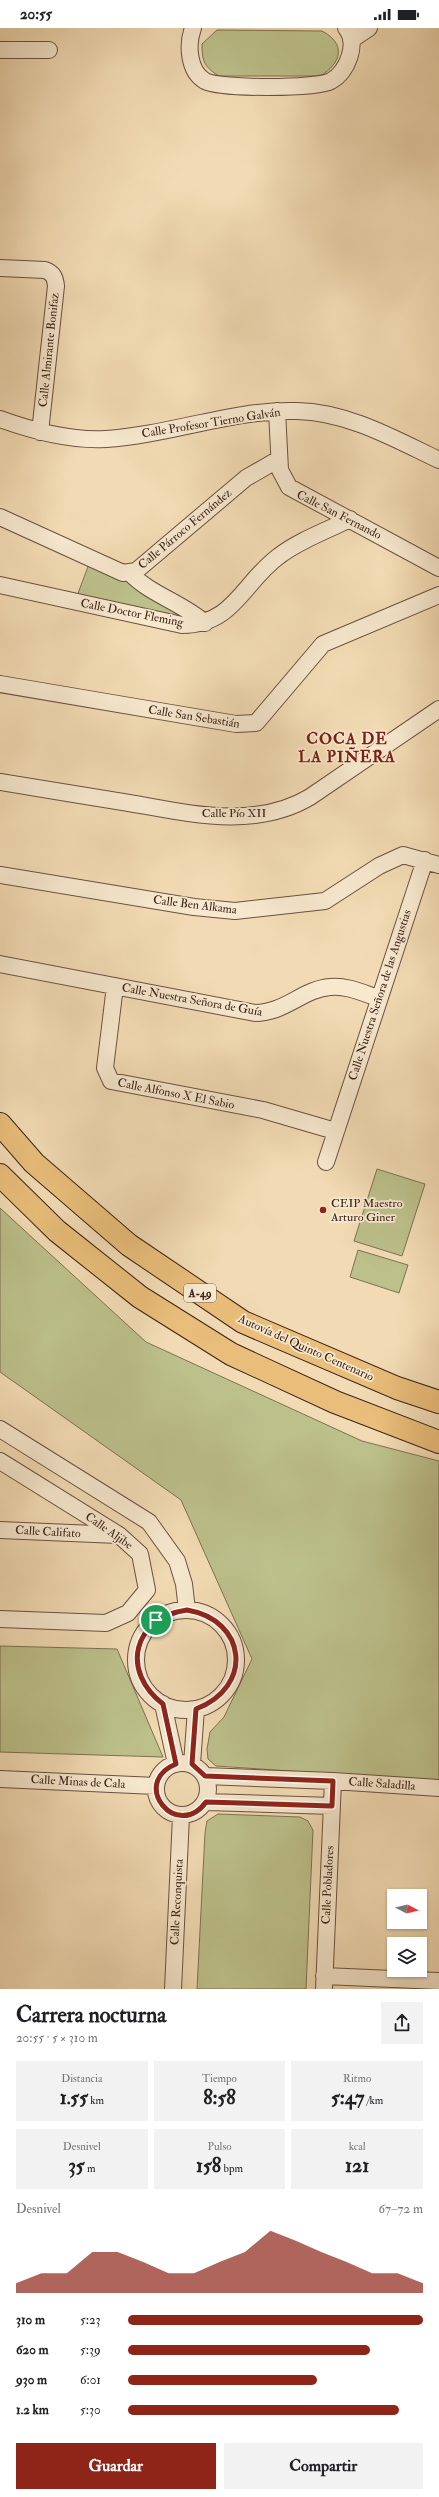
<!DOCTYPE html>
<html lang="es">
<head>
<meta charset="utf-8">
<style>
	:root { --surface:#fff; --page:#f2f2f2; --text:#202124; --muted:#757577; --accent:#8f2418 }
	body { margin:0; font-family:"IM FELL Double Pica",serif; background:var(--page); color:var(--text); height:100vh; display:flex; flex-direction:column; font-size:15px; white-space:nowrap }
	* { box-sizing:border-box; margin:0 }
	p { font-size:13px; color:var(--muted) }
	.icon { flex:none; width:22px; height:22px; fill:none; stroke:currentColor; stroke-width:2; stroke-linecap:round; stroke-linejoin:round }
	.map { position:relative; height:1961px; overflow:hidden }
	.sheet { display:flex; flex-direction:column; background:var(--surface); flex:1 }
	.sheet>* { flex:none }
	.needle { width:26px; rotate:97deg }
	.buttons { position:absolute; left:387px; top:1861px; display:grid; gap:8px }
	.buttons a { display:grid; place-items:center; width:40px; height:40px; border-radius:0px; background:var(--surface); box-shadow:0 1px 3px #0004; font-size:20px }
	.pin { position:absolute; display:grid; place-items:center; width:34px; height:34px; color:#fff; margin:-17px; border:2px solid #fff; border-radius:50%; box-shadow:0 1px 4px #0007 }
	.round { display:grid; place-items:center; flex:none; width:42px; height:42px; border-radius:0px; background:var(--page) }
	.headline { display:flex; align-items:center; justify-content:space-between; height:68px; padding:0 16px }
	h1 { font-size:22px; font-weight:800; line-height:30px }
	.figures { display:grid; grid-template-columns:repeat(3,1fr); gap:6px; height:68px; padding:4px 16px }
	.figures div { display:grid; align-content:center; border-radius:0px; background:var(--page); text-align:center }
	.figures b { font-size:20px; font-weight:800 }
	.figures small { font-size:11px; font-weight:400 }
	.figures p { font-size:11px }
	.chart { height:112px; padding:8px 16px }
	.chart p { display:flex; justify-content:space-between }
	.chart svg { width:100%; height:72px; margin-top:4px; fill:var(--accent); opacity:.7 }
	.cta { display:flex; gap:8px; margin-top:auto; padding:8px 16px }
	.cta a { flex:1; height:46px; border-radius:0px; background:var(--accent); color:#fff; font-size:16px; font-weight:800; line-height:46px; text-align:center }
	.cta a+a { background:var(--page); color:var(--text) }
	ul { padding:0 16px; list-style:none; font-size:13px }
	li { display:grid; grid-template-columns:64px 48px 1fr; align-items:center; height:30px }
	li i { height:10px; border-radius:5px; background:var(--accent) }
	.status { display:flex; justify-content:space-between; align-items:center; height:28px; padding:0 20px; background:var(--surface); direction:ltr }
	.status svg { height:11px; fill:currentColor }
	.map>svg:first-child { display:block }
	.green { fill:#bcc08b; stroke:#7c7252 }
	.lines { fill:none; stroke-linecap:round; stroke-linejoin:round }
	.street-casing { stroke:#6a5140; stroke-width:18 }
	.highway-casing { stroke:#3c231a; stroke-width:24 }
	.street { stroke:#f7e8ce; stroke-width:16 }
	.highway { stroke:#e9be7a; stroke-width:22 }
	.route-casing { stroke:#fff; stroke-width:8 }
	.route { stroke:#8f2418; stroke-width:5 }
	.poi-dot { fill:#8f2418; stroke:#f7e8ce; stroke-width:1.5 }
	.labels { text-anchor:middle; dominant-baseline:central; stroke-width:3.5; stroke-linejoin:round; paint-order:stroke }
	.shield { fill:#f7e8ce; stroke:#745e50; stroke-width:1 }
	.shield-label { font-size:11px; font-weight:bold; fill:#3c231a }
	.street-label { font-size:12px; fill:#3c231a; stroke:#f7e8ce }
	.poi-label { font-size:12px; fill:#3c231a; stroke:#f7e8ce; text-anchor:start }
	.district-label { font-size:16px; font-weight:bold; letter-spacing:1px; fill:#7a1f14; stroke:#f7e8ce }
</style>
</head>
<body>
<div class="status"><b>20:55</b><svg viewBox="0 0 49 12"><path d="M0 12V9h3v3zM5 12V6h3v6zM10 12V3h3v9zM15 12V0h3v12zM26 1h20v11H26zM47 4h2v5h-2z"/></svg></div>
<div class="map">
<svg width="439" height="1961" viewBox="0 0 439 1961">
	<rect width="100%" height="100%" fill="#f2dbb4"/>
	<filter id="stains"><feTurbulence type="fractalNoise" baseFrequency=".005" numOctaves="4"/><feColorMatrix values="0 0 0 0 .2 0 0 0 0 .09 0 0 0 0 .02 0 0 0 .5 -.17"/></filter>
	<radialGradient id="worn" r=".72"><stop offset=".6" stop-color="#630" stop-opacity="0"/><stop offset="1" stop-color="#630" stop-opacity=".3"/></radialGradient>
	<path class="green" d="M217 2 322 3C347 16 341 36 320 48H219C204 39 202 33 202 16Z
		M89 536 128 554 192 591 77 568Z
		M377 1141 425 1156 402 1228 354 1213Z
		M0 1180 146 1314 362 1413 439 1433V1753L216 1738 208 1731 207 1721 210 1704 224 1689 252 1631 181 1472 0 1344Z
		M358 1222 408 1237 399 1265 350 1249Z
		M0 1618 117 1621 163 1729 0 1724Z
		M218 1786 300 1789 308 1793 313 1802 306 1961H197L205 1805 207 1793Z"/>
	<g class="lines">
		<g class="street-casing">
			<path id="street" d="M193 0C187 16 188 43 205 53 220 61 316 61 331 53 347 44 359 16 346 0
				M351 12 369 0
				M0 22H49
				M0 240 45 242C53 245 55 249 56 258L40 404
				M277 383 280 442 289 459 439 540
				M0 391C33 403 70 413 106 411 170 407 233 381 297 383 348 384 395 411 439 432
				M0 489 123 545 136 543 246 450 279 431
				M130 545C151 567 183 575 205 595
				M0 557 182 597C234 597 243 554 279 528 300 512 326 503 350 491
				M0 656 236 696 256 695 323 616 439 567
				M0 754C41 761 82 767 123 774 184 784 253 803 310 769L439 681
				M0 847 194 879 235 883 325 873 379 838 403 827 439 837
				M0 936 255 985C285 985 303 961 330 959 346 957 363 965 378 970
				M115 958 105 1040 111 1053 263 1082 335 1103
				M326 1134 425 832
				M0 1401 149 1494 177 1533 184 1556 187 1582
				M0 1433 119 1507 140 1526 147 1562 128 1585 106 1595 0 1591
				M0 1502 118 1507
				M136 1632a50 50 0 1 1 100 0a50 50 0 1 1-100 0Z
				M163 1676 176 1736
				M156 1761a26 26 0 1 1 52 0a26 26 0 1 1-52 0Z
				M192 1736 196 1681
				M205 1748 333 1753 439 1760
				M0 1751 156 1758
				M206 1774 332 1778
				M324 1948 439 1953
				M173 1961 181 1788
				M324 1961 333 1753"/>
		</g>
		<g class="highway-casing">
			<path id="highway" d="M0 1096 34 1135 129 1217 243 1294 397 1360 439 1374
				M0 1147 57 1203 140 1269 231 1326 335 1374 439 1414"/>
		</g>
		<use href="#street" class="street"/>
		<use href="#highway" class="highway"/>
	</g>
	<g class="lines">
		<g class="route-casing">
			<path id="route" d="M187 1582C247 1592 254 1659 196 1681L192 1736 205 1748 333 1753 332 1778 206 1774C177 1814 129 1755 176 1736L163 1676C120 1643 133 1590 187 1582Z"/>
		</g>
		<use href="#route" class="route"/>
	</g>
	<circle class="poi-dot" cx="323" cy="1182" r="4"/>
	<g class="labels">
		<rect class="shield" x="184" y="1256" width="32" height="18" rx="3"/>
		<g class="shield-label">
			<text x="200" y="1265">A-49</text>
		</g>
		<g class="street-label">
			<text transform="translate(49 322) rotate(-84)">Calle Almirante Bonifaz</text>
			<text transform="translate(211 395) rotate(-9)">Calle Profesor Tierno Galván</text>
			<text transform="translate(339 487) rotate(27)">Calle San Fernando</text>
			<text transform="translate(185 501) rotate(-40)">Calle Párroco Fernández</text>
			<text transform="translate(132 585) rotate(11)">Calle Doctor Fleming</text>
			<text transform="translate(194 689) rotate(9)">Calle San Sebastián</text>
			<text x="234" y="785">Calle Pío XII</text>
			<text transform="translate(195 877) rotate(7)">Calle Ben Alkama</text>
			<text transform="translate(380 967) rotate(-72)">Calle Nuestra Señora de las Angustias</text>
			<text transform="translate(192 972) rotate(10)">Calle Nuestra Señora de Guía</text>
			<text transform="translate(176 1066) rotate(11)">Calle Alfonso X El Sabio</text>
			<text transform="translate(306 1320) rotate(24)">Autovía del Quinto Centenario</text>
			<text transform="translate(109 1503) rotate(35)">Calle Aljibe</text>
			<text transform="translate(48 1504) rotate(3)">Calle Califato</text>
			<text transform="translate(78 1754) rotate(3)">Calle Minas de Cala</text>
			<text transform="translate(382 1756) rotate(4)">Calle Saladilla</text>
			<text transform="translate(328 1857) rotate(-87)">Calle Pobladores</text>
			<text transform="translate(177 1874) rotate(-87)">Calle Reconquista</text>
		</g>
		<g class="poi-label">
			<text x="331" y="1175">CEIP Maestro<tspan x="331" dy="14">Arturo Giner</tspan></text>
		</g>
		<g class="district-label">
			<text x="347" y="711">COCA DE<tspan x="347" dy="18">LA PIÑERA</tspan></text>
		</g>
	</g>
	<rect width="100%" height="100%" filter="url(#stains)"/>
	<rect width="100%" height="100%" fill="url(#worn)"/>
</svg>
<div class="buttons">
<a><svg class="needle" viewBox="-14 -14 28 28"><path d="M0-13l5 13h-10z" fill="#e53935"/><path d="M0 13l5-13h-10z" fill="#757577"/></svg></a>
<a><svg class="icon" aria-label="layers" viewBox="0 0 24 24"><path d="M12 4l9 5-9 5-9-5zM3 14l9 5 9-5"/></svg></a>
</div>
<div class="pin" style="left:156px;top:1592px;background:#1e9e55"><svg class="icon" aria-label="arrive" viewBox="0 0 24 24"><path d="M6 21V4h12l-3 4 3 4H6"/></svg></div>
</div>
<section class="sheet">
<div class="headline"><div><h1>Carrera nocturna</h1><p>20:55 · 5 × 310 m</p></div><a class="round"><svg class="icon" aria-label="share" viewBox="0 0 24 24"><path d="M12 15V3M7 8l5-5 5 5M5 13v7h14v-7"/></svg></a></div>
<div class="figures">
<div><p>Distancia</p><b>1.55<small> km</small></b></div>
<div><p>Tiempo</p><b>8:58</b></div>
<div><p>Ritmo</p><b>5:47<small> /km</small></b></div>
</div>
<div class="figures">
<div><p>Desnivel</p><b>35<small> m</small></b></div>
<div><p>Pulso</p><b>158<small> bpm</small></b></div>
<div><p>kcal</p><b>121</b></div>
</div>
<div class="chart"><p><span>Desnivel</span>67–72 m</p>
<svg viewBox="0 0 160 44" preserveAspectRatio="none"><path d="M0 44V38L10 32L20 32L30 19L40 19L50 25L60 32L70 32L80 25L90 19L100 6L110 12L120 19L130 25L140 32L150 32L160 38V44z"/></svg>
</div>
<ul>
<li><b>310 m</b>5:23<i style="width:100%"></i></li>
<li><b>620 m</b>5:39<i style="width:82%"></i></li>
<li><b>930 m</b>6:01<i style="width:64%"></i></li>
<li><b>1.2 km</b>5:30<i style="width:92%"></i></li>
</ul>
<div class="cta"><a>Guardar</a><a>Compartir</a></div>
</section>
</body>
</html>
